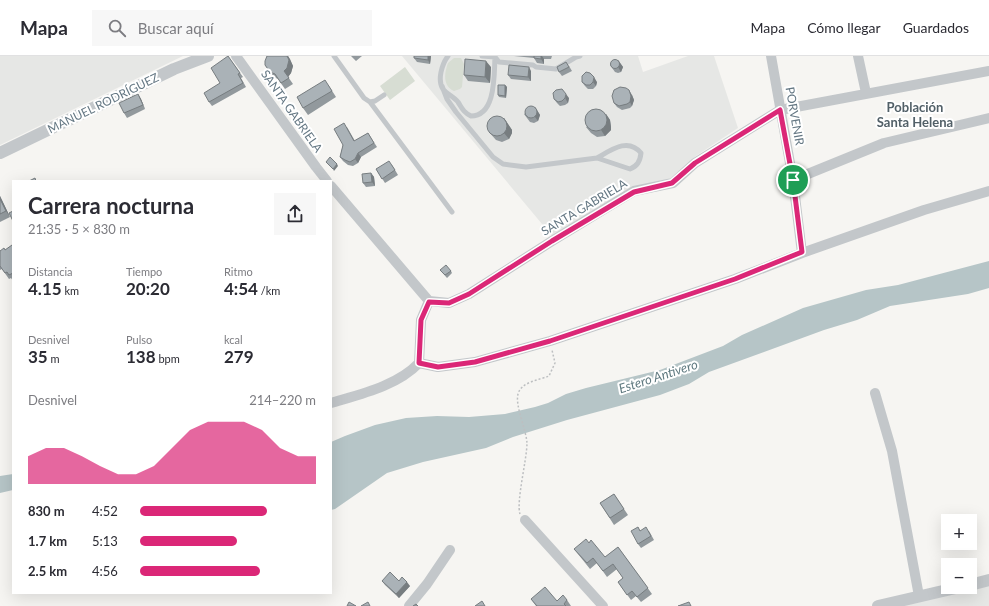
<!DOCTYPE html>
<html lang="es">
<head>
<meta charset="utf-8">
<style>
	:root { --surface:#fff; --page:#f7f7f7; --text:#2b2b33; --muted:#7c7c81; --line:#e1e1e2; --accent:#db2777 }
	body { margin:0; font-family:Lato,sans-serif; background:var(--page); color:var(--text); height:100vh; display:flex; flex-direction:column; font-size:15px; white-space:nowrap }
	* { box-sizing:border-box; margin:0 }
	p { font-size:13px; color:var(--muted) }
	.icon { flex:none; width:22px; height:22px; fill:none; stroke:currentColor; stroke-width:2; stroke-linecap:round; stroke-linejoin:round }
	.map { position:relative; flex:1; overflow:hidden }
	.panel { position:absolute; left:12px; top:124px; width:320px; height:414px; display:flex; flex-direction:column; background:var(--surface); border-radius:0px; box-shadow:0 4px 16px #0002 }
	.panel>* { flex:none }
	.fabs { position:absolute; left:941px; top:458px; display:grid; gap:8px }
	.fabs a { display:grid; place-items:center; width:36px; height:36px; border-radius:0px; background:var(--surface); box-shadow:0 4px 16px #0002; font-size:20px }
	.pin { position:absolute; display:grid; place-items:center; width:34px; height:34px; color:#fff; margin:-17px; border:2px solid #fff; border-radius:50%; box-shadow:0 1px 4px #0007 }
	.round { display:grid; place-items:center; flex:none; width:42px; height:42px; border-radius:0px; background:var(--page) }
	.head { display:flex; align-items:center; justify-content:space-between; height:68px; padding:0 16px }
	h1 { font-size:22px; font-weight:700; line-height:30px }
	.figures { display:grid; grid-template-columns:repeat(3,1fr); gap:6px; height:68px; padding:4px 16px }
	.figures div { display:grid; align-content:center }
	.figures b { font-size:17px; font-weight:700 }
	.figures small { font-size:11px; font-weight:400 }
	.figures p { font-size:11px }
	.chart { height:112px; padding:8px 16px }
	.chart p { display:flex; justify-content:space-between }
	.chart svg { width:100%; height:72px; margin-top:4px; fill:var(--accent); opacity:.7 }
	ul { padding:0 16px; list-style:none; font-size:13px }
	li { display:grid; grid-template-columns:64px 48px 1fr; align-items:center; height:30px }
	li i { height:10px; border-radius:5px; background:var(--accent) }
	header { display:flex; align-items:center; gap:24px; box-sizing:border-box; height:56px; padding:0 20px; background:var(--surface); border-bottom:1px solid var(--line) }
	header strong { font-size:19px }
	nav { display:flex; gap:22px; margin-inline-start:auto; font-size:14px }
	.search { width:280px; height:36px; background:var(--page); display:flex; align-items:center; gap:10px; box-sizing:border-box; padding:0 14px; border-radius:0px; color:var(--muted); font-size:15px }
	.map>svg:first-child { display:block }
	.built { fill:#e6e7e5 }
	.green { fill:#d7ddd3 }
	.water { fill:#b6c5c7 }
	.lines { fill:none; stroke-linecap:round; stroke-linejoin:round }
	.path { stroke:#bdbfc1; stroke-width:1.5; stroke-dasharray:2 2; stroke-linecap:butt }
	.service { stroke:#c3c7ca; stroke-width:5 }
	.minor { stroke:#c3c7ca; stroke-width:10 }
	.tertiary { stroke:#c3c7ca; stroke-width:12 }
	.wall { fill:#92999d }
	.shaded-wall { fill:#777d80 }
	.building { fill:#aab2b7; stroke:#777d80 }
	.route-casing { stroke:#fff; stroke-width:8 }
	.route { stroke:#db2777; stroke-width:5 }
	.labels { text-anchor:middle; dominant-baseline:central; stroke-width:4; stroke-linejoin:round; paint-order:stroke }
	.street-label { font-size:12px; fill:#647783; stroke:#fff }
	.neighbourhood-label { font-size:13px; font-weight:bold; fill:#526068; stroke:#fff }
	.water-label { font-size:13px; font-style:italic; fill:#607a80; stroke:#fff }
</style>
</head>
<body>
<header>
<strong>Mapa</strong>
<div class="search"><svg class="icon" aria-label="search" viewBox="0 0 24 24"><circle cx="10" cy="10" r="6"/><path d="M15 15l6 6"/></svg>Buscar aquí</div>
<nav><a>Mapa</a><a>Cómo llegar</a><a>Guardados</a></nav>
</header>
<div class="map">
<svg width="989" height="550" viewBox="0 0 989 550">
	<rect width="100%" height="100%" fill="#f6f5f2"/>
	<path class="built" d="M0 0H183L0 89Z
		M402 0H638L643 16 688 0H714L738 72 696 100 673 121 664 125 624 136 552 180Z
		M989 527V550H898Z"/>
	<path class="green" d="M454 2H461L464 8 462 31 460 33 454 35C443 30 444 18 448 7Z
		M405 11 415 25 390 44 380 30Z"/>
	<path class="water" d="M989 205V232L968 238 890 250 857 264 824 274 709 316 689 328 660 339 567 364 513 381 486 392 423 406 387 417 335 453 331 454V386L345 380 375 369 406 362 437 360 469 361 505 358 535 351 548 347 566 338 586 332 660 314 723 290 742 279 803 252 866 234 898 229Z
		M13 418V434L0 437V420Z"/>
	<g class="lines">
		<path class="path" d="M520 458C516 446 527 403 527 387 526 373 515 350 518 338 521 326 539 324 549 320L555 307 552 294"/>
		<path class="service" d="M334 0 364 42 370 46 375 45 384 39
			M448 0C442 8 437 24 443 33 447 38 454 41 458 46 462 52 463 56 471 60 496 60 494 19 495 1
			M482 0 495 1
			M495 1 499 6 533 9 536 11 556 13 576 1 580 0
			M442 30 447 43 456 56 493 101 503 108 526 111 597 102 630 113C637 110 640 106 641 97 628 81 611 94 597 102
			M370 46 452 156"/>
		<path class="minor" d="M236 0 316 111 327 125
			M771 0 793 124 802 197
			M858 0 866 37
			M793 124 884 87 989 62
			M331 130 429 245 449 247 469 238 552 185 634 135 673 127 695 107 780 54 989 15
			M419 307 438 311 475 306 550 285 735 223 802 197 924 154 989 135
			M875 337 892 395 919 540
			M331 347C361 338 397 330 419 307L421 264 429 245
			M525 464 603 550
			M409 550 427 528 450 494"/>
		<path class="tertiary" d="M0 97 174 13 208 0
			M970 529 989 524
			M878 550 960 531"/>
	</g>
	<path class="wall" d="M228 0 243 21 241 22 246 31 212 50 209 46 220 27Z
		M267 0H288L293 10 291 17 288 21 293 28 285 33 278 23 274 21 265 9Z
		M351 0H362L356 5Z
		M414 0H431L430 8 417 6 414 2Z
		M514 0H552L551 3H544V8L537 7 534 2Z
		M618 4 623 11 621 16 618 17 615 16 610 9Z
		M569 10 572 15 562 20 559 16Z
		M491 11 490 27 468 25 464 19Z
		M531 15V25L511 23 508 19Z
		M582 26H597L596 30 593 33H588L585 30Z
		M505 29 507 31 506 42 499 41 498 39Z
		M329 30 336 41 308 59 303 52Z
		M138 38 141 43 145 53 127 62 124 57Z
		M632 39 634 44 632 50 630 52 622 54 617 51 614 47Z
		M569 42 568 47 565 49 560 50 557 47 554 43Z
		M535 51 540 59 538 65 534 67 530 66 524 58Z
		M606 58 610 64 611 71V74L605 80 597 81 591 77 586 71Z
		M504 62 512 74V77L509 83 502 86 496 84 489 76Z
		M347 71 355 85 368 77 377 91 361 101 358 107 353 110 348 109 343 105 340 101Z
		M392 109 398 119 385 127 376 113Z
		M371 117 374 121 375 130 366 131 363 127Z
		M0 140 10 161 0 166Z
		M13 190V225L11 222 9 223 2 213 0 214V195L5 194Z
		M440 214 451 215 452 217 447 222Z
		M614 438 628 459 614 469 600 447Z
		M638 471 640 475H649L654 484 641 492 638 488Z
		M589 487 605 501 618 491 652 538 641 546 636 540 631 544 618 526 623 522 617 513 607 521 597 507 590 513 574 493Z
		M382 525 410 530 399 542 385 529Z
		M531 543 557 545 567 544 571 550H536Z"/>
	<path class="shaded-wall" d="M287 0H288L290 3 293 10 291 17 288 21 293 28 284 15Z
		M428 0H431L430 8 428 4Z
		M541 0H542L544 3V8L541 3Z
		M618 4 623 11 621 16 618 11Z
		M486 5 491 11 490 27 485 21Z
		M529 11 531 15V25L528 21Z
		M594 21 597 26 596 30 593 26Z
		M505 29 507 31 506 42 505 40Z
		M629 34 632 39 634 44 632 50 630 46Z
		M138 38 141 43 145 53 143 49Z
		M566 38 569 42 568 47 565 42Z
		M535 51 540 59 538 65 535 61Z
		M606 58 610 64 611 71V74L605 80 601 74Z
		M504 62 512 74V77L509 83 504 77Z
		M358 97 361 101 358 107 355 103Z
		M337 108 338 110 334 115 333 113Z
		M371 117 374 121 375 130 372 126Z
		M0 140 10 161 6 155 0 143Z
		M407 526 410 530 399 542 396 538Z"/>
	<path class="building" d="M228 0 240 17 238 18 243 27 209 46 204 37 220 27 211 12Z
		M267 0H287L289 4 287 12 284 15 289 22 281 27 275 18 270 16 265 9V5Z
		M414 0H428V4L414 2Z
		M534 0H541V3L534 2Z
		M465 3 486 5 485 21 464 19Z
		M610.5 8a4.5 4.5 0 1 1 9 0a4.5 4.5 0 1 1-9 0Z
		M566 6 569 11 559 16 557 11Z
		M509 9 529 11 528 21 508 19Z
		M586 16 590 17 594 21 593 26 590 29H586L582 26V20Z
		M325 24 332 35 303 52 297 41Z
		M498 29H505V40L498 39Z
		M620 31 626 32 629 34 631 40 630 46 627 48 619 50 614 47 612 40 614 34Z
		M562 33 566 38 565 42 562 45 558 46 554 43 553 37 556 34Z
		M138 38 143 49 124 57 119 47Z
		M525 56a6 6 0 1 1 12 0a6 6 0 1 1-12 0Z
		M585 64a11 11 0 1 1 22 0a11 11 0 1 1-22 0Z
		M487 70a10 10 0 1 1 20 0a10 10 0 1 1-20 0Z
		M344 67 354 85 368 77 374 87 358 97 355 103 350 106 345 104 340 101 343 89 334 73Z
		M330 101 337 108 333 113 326 106Z
		M389 105 395 114 382 123 376 113Z
		M371 117 372 126 363 127 362 118Z
		M35 122 36 125H29Z
		M0 143 6 155 0 158Z
		M13 155V165L9 157Z
		M12 189 13 190V217L9 219 7 216 5 217 0 210V195L4 192 5 194Z
		M446 209 451 215 445 219 440 214Z
		M614 438 624 453 610 462 600 447Z
		M638 471 640 475 646 471 651 480 638 488 631 475Z
		M586 483 589 487 591 484 605 501 618 491 648 532 637 541 632 535 627 539 618 526 623 522 613 508 603 515 593 502 587 507 574 493Z
		M390 516 399 525 402 521 407 526 396 538 382 525Z
		M545 531 557 545 563 539 567 544 564 548 566 550H537L531 543Z
		M482 545 485 550H475Z
		M349 546 356 550H347Z
		M368 546 370 550H361Z
		M689 546 691 550H678Z
		M416 548 418 550H413Z"/>
	<g class="lines">
		<g class="route-casing">
			<path id="route" d="M780 54 793 124 802 196 735 223 550 285 475 306 438 311 419 307 421 264 429 246 449 247 469 238 552 185 634 136 672 127 695 107Z"/>
		</g>
		<use href="#route" class="route"/>
	</g>
	<g class="labels">
		<g class="street-label">
			<text transform="translate(103 47) rotate(-26)">MANUEL RODRÍGUEZ</text>
			<text transform="translate(292 55) rotate(55)">SANTA GABRIELA</text>
			<text transform="translate(795 60) rotate(80)">PORVENIR</text>
			<text transform="translate(584 151) rotate(-31)">SANTA GABRIELA</text>
		</g>
		<g class="neighbourhood-label">
			<text x="915" y="51">Población<tspan x="915" dy="15">Santa Helena</tspan></text>
		</g>
		<g class="water-label">
			<text transform="translate(658 320) rotate(-18)">Estero Antivero</text>
		</g>
	</g>
</svg>
<div class="fabs">
<a>+</a>
<a>−</a>
</div>
<div class="pin" style="left:793px;top:124px;background:#1e9e55"><svg class="icon" aria-label="arrive" viewBox="0 0 24 24"><path d="M6 21V4h12l-3 4 3 4H6"/></svg></div>
<section class="panel">
<div class="head"><div><h1>Carrera nocturna</h1><p>21:35 · 5 × 830 m</p></div><a class="round"><svg class="icon" aria-label="share" viewBox="0 0 24 24"><path d="M12 15V3M7 8l5-5 5 5M5 13v7h14v-7"/></svg></a></div>
<div class="figures">
<div><p>Distancia</p><b>4.15<small> km</small></b></div>
<div><p>Tiempo</p><b>20:20</b></div>
<div><p>Ritmo</p><b>4:54<small> /km</small></b></div>
</div>
<div class="figures">
<div><p>Desnivel</p><b>35<small> m</small></b></div>
<div><p>Pulso</p><b>138<small> bpm</small></b></div>
<div><p>kcal</p><b>279</b></div>
</div>
<div class="chart"><p><span>Desnivel</span>214–220 m</p>
<svg viewBox="0 0 160 44" preserveAspectRatio="none"><path d="M0 44V27L10 22L20 22L30 27L40 33L50 38L60 38L70 33L80 22L90 11L100 6L110 6L120 6L130 11L140 22L150 27L160 27V44z"/></svg>
</div>
<ul>
<li><b>830 m</b>4:52<i style="width:72%"></i></li>
<li><b>1.7 km</b>5:13<i style="width:55%"></i></li>
<li><b>2.5 km</b>4:56<i style="width:68%"></i></li>
</ul>
</section>
</div>
</body>
</html>
